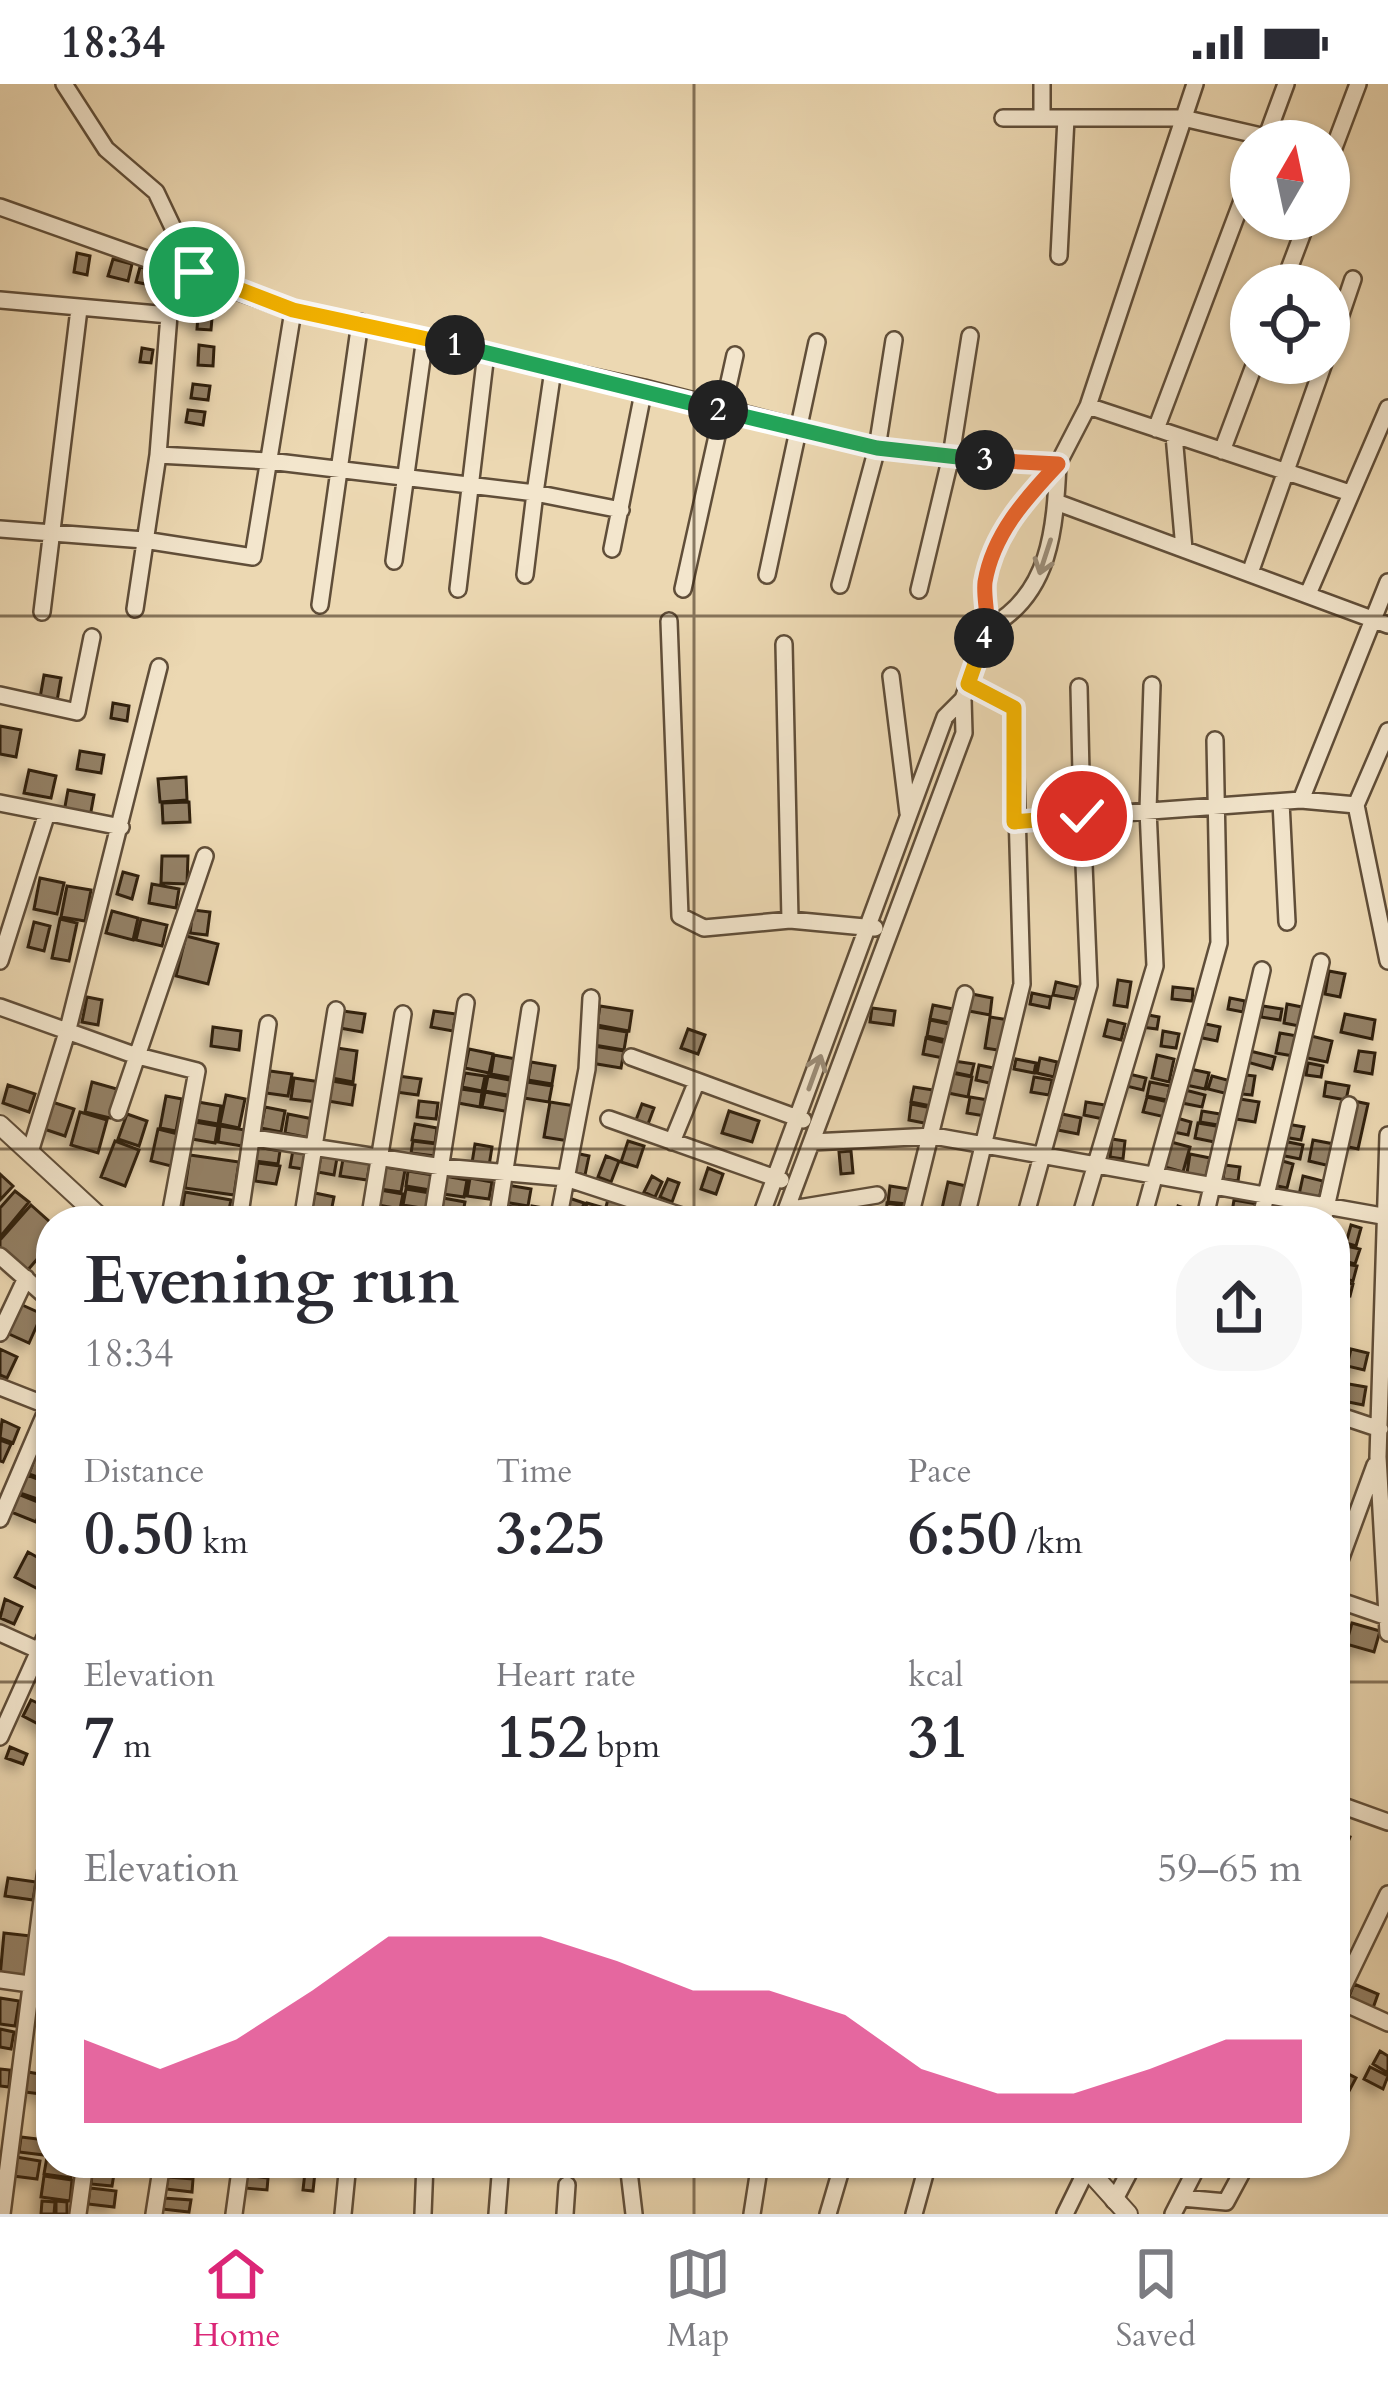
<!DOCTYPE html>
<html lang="en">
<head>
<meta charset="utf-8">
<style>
	:root { --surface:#fff; --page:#f7f7f7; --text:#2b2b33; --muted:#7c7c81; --line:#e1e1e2; --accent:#db2777 }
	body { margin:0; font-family:Cardo,serif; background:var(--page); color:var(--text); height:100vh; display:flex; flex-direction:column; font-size:45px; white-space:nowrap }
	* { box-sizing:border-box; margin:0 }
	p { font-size:39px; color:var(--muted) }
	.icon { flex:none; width:66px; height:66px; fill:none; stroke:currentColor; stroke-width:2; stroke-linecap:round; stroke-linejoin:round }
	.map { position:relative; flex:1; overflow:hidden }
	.drawer { position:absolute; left:36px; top:1122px; width:1314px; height:972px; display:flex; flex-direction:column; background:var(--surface); border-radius:48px; box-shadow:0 3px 9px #0004 }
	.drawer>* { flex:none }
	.needle { width:78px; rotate:9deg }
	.controls { position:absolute; left:1230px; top:36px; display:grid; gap:24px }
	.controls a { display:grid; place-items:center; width:120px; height:120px; border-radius:50%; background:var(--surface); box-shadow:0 3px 9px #0004; font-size:60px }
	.pin { position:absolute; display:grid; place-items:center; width:102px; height:102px; color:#fff; margin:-51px; border:6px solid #fff; border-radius:50%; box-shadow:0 3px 12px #0007 }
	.km { position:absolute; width:60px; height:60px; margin:-30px; border-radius:50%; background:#222; color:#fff; font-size:33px; line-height:60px; text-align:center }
	.round { display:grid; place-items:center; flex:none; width:126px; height:126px; border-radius:48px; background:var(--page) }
	.overview { display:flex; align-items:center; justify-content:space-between; height:204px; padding:0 48px }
	h1 { font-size:66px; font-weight:800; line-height:90px }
	.metrics { display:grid; grid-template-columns:repeat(3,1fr); gap:18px; height:204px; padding:12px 48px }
	.metrics div { display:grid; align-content:center }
	.metrics b { font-size:60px; font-weight:800 }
	.metrics small { font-size:33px; font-weight:400 }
	.metrics p { font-size:33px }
	.chart { height:336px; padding:24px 48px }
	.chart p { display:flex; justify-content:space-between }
	.chart svg { width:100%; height:216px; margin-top:12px; fill:var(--accent); opacity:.7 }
	.status { display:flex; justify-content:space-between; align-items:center; height:84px; padding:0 60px; background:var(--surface); direction:ltr }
	.status svg { height:33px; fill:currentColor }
	.tabs { display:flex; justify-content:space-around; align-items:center; height:168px; border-top:3px solid var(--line); background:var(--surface); font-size:33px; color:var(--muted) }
	.tabs a { display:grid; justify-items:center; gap:6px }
	.tabs .active { color:var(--accent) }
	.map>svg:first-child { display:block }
	.building { fill:#938065; stroke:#322011; stroke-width:3; filter:url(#shadow) }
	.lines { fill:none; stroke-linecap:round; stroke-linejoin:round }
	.minor-casing { stroke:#604e39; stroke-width:20 }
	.tertiary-casing { stroke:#604e39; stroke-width:22 }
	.minor { stroke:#f3e6cd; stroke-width:15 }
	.tertiary { stroke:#f3e6cd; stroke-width:18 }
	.oneway { stroke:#9c8d78 }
	.split-1-casing { stroke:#fff; stroke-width:24 }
	.split-2-casing { stroke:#fff; stroke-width:24 }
	.split-3-casing { stroke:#fff; stroke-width:24 }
	.split-4-casing { stroke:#fff; stroke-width:24 }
	.split-5-casing { stroke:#fff; stroke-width:24 }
	.split-1 { stroke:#f5b400; stroke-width:15 }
	.split-2 { stroke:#22a559; stroke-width:15 }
	.split-3 { stroke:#22a559; stroke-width:15 }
	.split-4 { stroke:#f0652b; stroke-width:15 }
	.split-5 { stroke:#f5b400; stroke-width:15 }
	.grid { fill:none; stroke:#322011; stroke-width:3; stroke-opacity:0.55 }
</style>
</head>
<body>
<div class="status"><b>18:34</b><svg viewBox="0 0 49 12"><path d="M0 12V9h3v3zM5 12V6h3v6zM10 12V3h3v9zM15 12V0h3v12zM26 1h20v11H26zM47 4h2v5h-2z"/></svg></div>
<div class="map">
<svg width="1388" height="2130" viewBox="0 0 1388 2130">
	<defs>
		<filter id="shadow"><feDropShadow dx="-6" dy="6" stdDeviation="6" flood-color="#0004"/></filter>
	</defs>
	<rect width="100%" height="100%" fill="#ecd8b2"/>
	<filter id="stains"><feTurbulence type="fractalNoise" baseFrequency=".00167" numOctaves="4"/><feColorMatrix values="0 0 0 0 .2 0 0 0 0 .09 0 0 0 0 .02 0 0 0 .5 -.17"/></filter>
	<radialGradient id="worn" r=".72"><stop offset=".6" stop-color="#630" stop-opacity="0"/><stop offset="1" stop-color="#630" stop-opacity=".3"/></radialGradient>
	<path class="building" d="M77 169 90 172 87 191 74 188Z
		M113 175 132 180 128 197 108 192Z
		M140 183 167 189 164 204 136 198Z
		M198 232 212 234 211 246 197 245Z
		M199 261 214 263 213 282 198 281Z
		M142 264 153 266 151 279 140 278Z
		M193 300 210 302 208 316 191 314Z
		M188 326 205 328 203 341 186 338Z
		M44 591 61 594 57 617 40 614Z
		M113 619 129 622 127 637 111 634Z
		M0 642 21 646 16 673 0 670Z
		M80 667 104 671 101 689 77 685Z
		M29 686 56 692 51 714 24 709Z
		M186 693 187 716 160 718 158 695Z
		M68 706 94 711 90 733 64 728Z
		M189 718 190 738 163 739 162 719Z
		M162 772H188L187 800 161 799Z
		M123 788 138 792 132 815 117 810Z
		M40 794 64 799 57 830 34 825Z
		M152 800 179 805 176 824 149 819Z
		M67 802 91 806 85 837 61 833Z
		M193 826 210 828 207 851 190 849Z
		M112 827 138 834 133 856 106 849Z
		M60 835 77 839 69 877 52 874Z
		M141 835 167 841 162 862 136 856Z
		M34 838 50 842 44 867 28 863Z
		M186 852 218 860 208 900 176 892Z
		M1329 887 1345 890 1340 913 1325 910Z
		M1118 896 1131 898 1127 923 1114 921Z
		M1056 898 1078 903 1075 915 1053 911Z
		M1173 903 1193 905 1192 917 1172 915Z
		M1032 909 1051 913 1049 924 1030 920Z
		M972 910 992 914 990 931 969 927Z
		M87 913 102 916 98 941 82 938Z
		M1230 914 1245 917 1243 928 1228 925Z
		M1287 920 1302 923 1299 942 1284 939Z
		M933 921 953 925 950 939 930 935Z
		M600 922 632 927 629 947 597 941Z
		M1263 922 1282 925 1280 936 1261 933Z
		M872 924 895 927 893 941 870 938Z
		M343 927 365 930 362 948 340 944Z
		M434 927 456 930 453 947 431 943Z
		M1143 930 1159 933 1157 945 1141 943Z
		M1345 930 1375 936 1372 955 1341 948Z
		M990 933 1009 936 1004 967 985 964Z
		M930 936 949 940 946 956 927 952Z
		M1108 936 1125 940 1121 956 1104 952Z
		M1201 939 1220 943 1217 957 1198 953Z
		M213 943 241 947 239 966 211 962Z
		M597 943 627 948 624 966 594 961Z
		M688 945 705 951 698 970 681 964Z
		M1163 947 1179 950 1176 964 1161 962Z
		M1280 949 1297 952 1293 972 1276 969Z
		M1307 951 1332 957 1327 978 1303 973Z
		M926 954 946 959 943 974 923 970Z
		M594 962 624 967 621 984 591 979Z
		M337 964 357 967 353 998 332 994Z
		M469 965 493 970 489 989 465 984Z
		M1250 967 1275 973 1272 985 1247 978Z
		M1359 967 1375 969 1372 990 1355 987Z
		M494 971 516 975 513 994 491 990Z
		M1157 971 1174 975 1169 998 1152 994Z
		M1040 974 1057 978 1054 993 1037 989Z
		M1016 975 1036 979 1034 989 1014 985Z
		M954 977 974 980 971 992 952 988Z
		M531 978 555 982 552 1000 528 996Z
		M1308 979 1323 982 1321 993 1306 991Z
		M979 981 998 985 994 1000 976 996Z
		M1190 985 1209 989 1205 1005 1186 1001Z
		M270 987 292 990 288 1012 266 1009Z
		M465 989 485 992 482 1007 462 1003Z
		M952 989 972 993 968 1013 948 1009Z
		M1129 990 1146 994 1143 1006 1126 1002Z
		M1246 991 1255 992 1252 1011 1242 1010Z
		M398 992 421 995 418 1011 396 1008Z
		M488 992 515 997 513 1012 485 1007Z
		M1212 992 1231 997 1228 1010 1208 1005Z
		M1034 993 1052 996 1049 1011 1031 1008Z
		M294 994 321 998 318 1018 291 1015Z
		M332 997 355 1001 352 1021 328 1017Z
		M92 998 117 1005 110 1034 85 1028Z
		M527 998 552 1002 549 1018 524 1014Z
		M1150 998 1170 1002 1167 1016 1147 1012Z
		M1326 998 1349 1002 1346 1016 1324 1012Z
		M8 1001 35 1010 29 1028 3 1019Z
		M914 1003 933 1006 931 1022 911 1018Z
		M461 1005 482 1008 480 1023 458 1019Z
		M1185 1006 1205 1011 1202 1023 1182 1019Z
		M485 1008 512 1013 510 1028 482 1023Z
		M226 1011 245 1015 239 1044 220 1040Z
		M166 1012 182 1015 176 1047 160 1044Z
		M970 1013 988 1016 985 1032 967 1029Z
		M1147 1013 1168 1018 1165 1033 1143 1028Z
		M1240 1015 1259 1018 1255 1038 1236 1035Z
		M419 1017 438 1019 436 1035 417 1033Z
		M1354 1017 1368 1020 1358 1065 1344 1062Z
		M52 1018 74 1025 65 1052 44 1045Z
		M198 1018 221 1022 218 1040 195 1036Z
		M550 1018 575 1022 569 1057 544 1053Z
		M1086 1018 1105 1021 1103 1035 1084 1031Z
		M642 1020 654 1024 645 1048 633 1044Z
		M911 1020 932 1024 929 1040 909 1036Z
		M265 1023 285 1027 281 1048 261 1044Z
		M729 1027 759 1037 752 1058 722 1049Z
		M1202 1027 1220 1030 1218 1041 1200 1038Z
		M80 1028 107 1036 98 1069 71 1061Z
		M127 1030 147 1037 139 1062 118 1055Z
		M288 1030 313 1035 310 1054 285 1049Z
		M1062 1030 1081 1034 1078 1050 1058 1046Z
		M1177 1034 1191 1038 1188 1051 1174 1048Z
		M195 1038 218 1042 215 1059 192 1055Z
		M1198 1039 1222 1043 1219 1059 1195 1054Z
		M415 1040 437 1044 435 1059 412 1056Z
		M1287 1040 1304 1043 1301 1056 1284 1053Z
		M220 1042 245 1046 242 1062 218 1058Z
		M158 1045 178 1050 171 1082 151 1077Z
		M1112 1055 1125 1057 1123 1075 1110 1073Z
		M1313 1056 1334 1060 1330 1082 1309 1077Z
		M115 1057 139 1066 125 1102 101 1093Z
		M413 1057 437 1060 435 1072 411 1069Z
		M628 1057 644 1062 637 1083 621 1078Z
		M1283 1057 1303 1061 1300 1075 1280 1071Z
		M1171 1058 1190 1063 1183 1088 1165 1083Z
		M475 1060 492 1063 489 1082 472 1079Z
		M257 1063 280 1067 278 1080 255 1077Z
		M293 1066 313 1069 310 1086 290 1083Z
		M851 1067 853 1089 841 1090 839 1068Z
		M575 1069 589 1072 585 1091 571 1088Z
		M1190 1070 1210 1074 1206 1093 1187 1089Z
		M190 1071 239 1078 234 1111 185 1104Z
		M321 1071 337 1074 334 1091 318 1088Z
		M606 1072 619 1077 611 1098 598 1093Z
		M343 1075 370 1079 367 1096 340 1092Z
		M1279 1076 1293 1080 1287 1104 1273 1101Z
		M258 1079 280 1082 276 1100 255 1097Z
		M1225 1081 1240 1083 1238 1097 1223 1095Z
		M384 1083 405 1086 401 1108 380 1105Z
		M708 1084 723 1090 716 1110 701 1105Z
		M408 1087 433 1091 430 1106 406 1102Z
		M0 1090 13 1102 0 1116Z
		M445 1092 467 1096 464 1113 443 1110Z
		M652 1092 662 1098 655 1113 644 1108Z
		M1303 1092 1323 1097 1319 1115 1299 1111Z
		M470 1094 492 1098 489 1115 467 1112Z
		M668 1095 679 1099 672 1118 660 1113Z
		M948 1098 966 1102 960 1133 941 1129Z
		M507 1101 531 1105 528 1122 504 1118Z
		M890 1102 909 1105 907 1120 888 1118Z
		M406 1105 430 1109 427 1125 403 1121Z
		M380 1106 403 1110 400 1125 378 1121Z
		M15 1107 29 1118 0 1153V1124Z
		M185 1108 231 1116 227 1135 182 1127Z
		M315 1109 334 1113 331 1128 312 1124Z
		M443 1114 465 1118 462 1134 440 1130Z
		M569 1114 584 1119 581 1128 566 1124Z
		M608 1115 621 1119 617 1137 603 1135Z
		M1234 1116 1257 1120 1254 1137 1231 1134Z
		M587 1119 601 1123 597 1134 584 1130Z
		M887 1119 906 1122 904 1133 886 1130Z
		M31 1121 51 1139V1159L26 1188 0 1165V1156Z
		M377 1121 392 1124 390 1137 375 1135Z
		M505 1122 531 1125 529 1137H503Z
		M532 1122 549 1125 547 1137H530Z
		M1178 1122 1187 1125 1184 1137H1173Z
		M1351 1141 1361 1144 1356 1162 1346 1159Z
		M1346 1162 1360 1165 1355 1180 1341 1176Z
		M1341 1179 1357 1182 1353 1197 1338 1193Z
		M1336 1196 1353 1200 1350 1212 1335 1209Z
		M1335 1210 1348 1214 1343 1232 1335 1230Z
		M20 1220 42 1230 29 1259 7 1249Z
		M0 1265 17 1273 7 1294 0 1291Z
		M1351 1265 1368 1269 1364 1286 1347 1282Z
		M1343 1299 1366 1303 1363 1321 1339 1316Z
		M2 1336 19 1344 13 1359 0 1354Z
		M46 1354 51 1356V1376L39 1371Z
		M0 1356 11 1360 3 1378 0 1377Z
		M35 1373 51 1379V1398L29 1390Z
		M27 1391 51 1400 46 1418 20 1409Z
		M18 1410 43 1420 36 1438 11 1428Z
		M28 1468 51 1481 40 1506 15 1493Z
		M5 1515 22 1523 14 1540 0 1534Z
		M1352 1539 1380 1547 1374 1568 1346 1560Z
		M46 1576 51 1578V1602L37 1595Z
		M31 1616 51 1625 46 1644 23 1632Z
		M10 1663 27 1670 23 1680 6 1674Z
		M1335 1748 1350 1753 1343 1771 1335 1768Z
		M8 1794 36 1798 33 1816 5 1812Z
		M4 1849 31 1852 25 1896 0 1893Z
		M45 1874 51 1875V1902L40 1900Z
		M1354 1900 1378 1910 1373 1924 1348 1915Z
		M0 1914 19 1917 15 1942 0 1940Z
		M0 1945 14 1948 11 1965 0 1963Z
		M1380 1967 1388 1972V1989L1373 1980Z
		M1335 1983 1356 1994 1348 2009 1335 2002Z
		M1370 1983 1388 1992 1383 2005 1364 1995Z
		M0 1985 10 1986 9 2003 0 2002Z
		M28 1988 51 1992 49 2011 25 2008Z
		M21 2053 46 2056 44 2071 19 2068Z
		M16 2073 40 2077 37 2095 13 2092Z
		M47 2073 51 2079H73L71 2094 44 2090Z
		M306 2079H316L313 2107 303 2106Z
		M93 2081 115 2084 112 2102 91 2100Z
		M246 2091 268 2094 267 2106 244 2104Z
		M44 2092 72 2096 70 2117 41 2113Z
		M168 2093 193 2095 192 2108 166 2105Z
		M90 2104 116 2107 114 2123 88 2120Z
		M163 2114 191 2116 189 2128 162 2125Z
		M42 2117 55 2118 54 2130H41Z
		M56 2117 67 2118V2130H56Z"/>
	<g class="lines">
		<g class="minor-casing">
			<path id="minor" d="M64 0 106 65 156 108 194 188
				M1003 34H1042V0
				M1042 34H1183L1283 57
				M1265 57 1286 0
				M1329 77 1358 0
				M0 123 293 227 644 304 877 364 1058 380
				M1059 172 1066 34
				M1283 201 1308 135
				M0 216 169 231 158 371 269 377 535 409 553 286
				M1329 266 1353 195
				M1088 322 1350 409
				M1156 345 1251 93
				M1174 351 1184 465
				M1222 367 1255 279
				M1056 418 1388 541
				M0 445 144 456 253 473 293 227
				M612 465 644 304
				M394 477 425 253
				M1250 489 1324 279
				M525 491 535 409 621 426
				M767 491 817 258
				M840 501 877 364 894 256
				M458 505 486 269
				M683 505 735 271
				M919 506 951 372 970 252
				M1308 510 1388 324
				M320 521 360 238
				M135 525 158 371
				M42 528 79 225
				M669 537 680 832 704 844 790 836 875 844
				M988 544C1051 511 1055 444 1058 380
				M784 560 790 836
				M891 592 908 729
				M0 611 77 628 92 553
				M1388 647 1356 721 1388 877
				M1301 716 1388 498
				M1281 718 1287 838
				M0 719 121 743
				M1014 738 1082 732 1079 603
				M0 877 47 729
				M0 923 134 971 197 987 169 1137
				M631 973 697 997 672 1058
				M697 997 803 1036
				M118 1028 205 772
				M609 1035 781 1096
				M1388 1051 1378 1373 1388 1549
				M254 1054 442 1083 566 1094 697 1137
				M812 1058 934 1052 1382 1132
				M30 1068 68 945 159 583
				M786 1126 877 1111
				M239 1137 268 940
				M302 1137 336 926
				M369 1137 403 930
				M432 1137 466 919
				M497 1137 530 925
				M558 1137 587 985 591 914
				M759 1137 945 633 963 615
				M782 1137 964 649 963 615 988 544 984 504 992 469 1026 414 1058 380 1088 322 1195 0
				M909 1137 965 910
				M965 1137 1022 900 1014 624 968 600
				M1024 1137 1089 901 1082 732 1301 716 1356 721
				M1079 1137 1155 882 1148 726 1152 601
				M1142 1137 1219 859 1215 656
				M1204 1137 1262 886
				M1260 1137 1321 878
				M1323 1137 1349 1021
				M0 1172 51 1217
				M0 1249 26 1194
				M0 1303 51 1323
				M1335 1330 1380 1345
				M0 1435 51 1316
				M1335 1490 1375 1381
				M1335 1515 1387 1533
				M0 1549 51 1572
				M0 1653 51 1540
				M1335 1719 1388 1738
				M0 1896 51 1903
				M1335 1915 1388 1939
				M1335 1920 1388 1810
				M628 2079 634 2130
				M1182 2114 1226 2118 1247 2079
				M1114 2117 1134 2079
				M2 2130 51 1746
				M78 2130 85 2079
				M154 2130 162 2079
				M234 2130 241 2079
				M343 2130 348 2079
				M423 2130 425 2079
				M497 2130 501 2079
				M565 2130 567 2101
				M752 2130 759 2085
				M828 2130 843 2079
				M914 2130 928 2079
				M1065 2130 1087 2085
				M1173 2130 1199 2079"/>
		</g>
		<g class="tertiary-casing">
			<path id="tertiary" d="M0 1041 104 1137
				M1082 2079 1128 2130"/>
		</g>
		<use href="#minor" class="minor"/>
		<use href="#tertiary" class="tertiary"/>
	</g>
	<defs><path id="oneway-shaft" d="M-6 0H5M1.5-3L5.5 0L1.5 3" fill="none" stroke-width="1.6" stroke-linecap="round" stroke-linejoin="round" transform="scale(3)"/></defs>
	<g class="oneway">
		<use href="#oneway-shaft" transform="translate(1045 473) rotate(108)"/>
		<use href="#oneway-shaft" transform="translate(815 988) rotate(-70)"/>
	</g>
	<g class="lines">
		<g class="split-1-casing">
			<path id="split-1" d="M194 188 293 226 455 261"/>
		</g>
		<g class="split-2-casing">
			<path id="split-2" d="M455 261 718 326"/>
		</g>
		<g class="split-3-casing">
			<path id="split-3" d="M718 326 877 364 985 376"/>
		</g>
		<g class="split-4-casing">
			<path id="split-4" d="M984 554C991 536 983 517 985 498 993 450 1026 414 1058 380L985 376"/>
		</g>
		<g class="split-5-casing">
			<path id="split-5" d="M984 554 968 600 1014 624V738L1082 732"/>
		</g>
		<use href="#split-1" class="split-1"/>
		<use href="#split-2" class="split-2"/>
		<use href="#split-3" class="split-3"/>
		<use href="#split-4" class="split-4"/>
		<use href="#split-5" class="split-5"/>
	</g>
	<path class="grid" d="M694 0V1137M0 532H1388M0 1065H1388M0 1598H51M1335 1598H1388M694 2079V2130"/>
	<rect width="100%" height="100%" filter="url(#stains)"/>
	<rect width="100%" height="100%" fill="url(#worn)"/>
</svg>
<div class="controls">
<a><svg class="needle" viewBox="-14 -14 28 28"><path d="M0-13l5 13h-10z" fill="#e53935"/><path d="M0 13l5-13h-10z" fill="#7c7c81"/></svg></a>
<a><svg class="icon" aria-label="locate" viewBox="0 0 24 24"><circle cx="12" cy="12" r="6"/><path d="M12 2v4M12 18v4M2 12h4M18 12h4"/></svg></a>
</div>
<div class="pin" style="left:194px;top:188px;background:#1e9e55"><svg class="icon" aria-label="arrive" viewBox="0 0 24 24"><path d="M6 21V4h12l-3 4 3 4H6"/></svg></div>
<div class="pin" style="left:1082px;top:732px;background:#d93025"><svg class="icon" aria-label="check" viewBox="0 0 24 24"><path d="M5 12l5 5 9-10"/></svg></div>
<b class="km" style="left:455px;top:261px">1</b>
<b class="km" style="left:718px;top:326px">2</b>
<b class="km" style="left:985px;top:376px">3</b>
<b class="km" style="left:984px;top:554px">4</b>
<section class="drawer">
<div class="overview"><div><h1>Evening run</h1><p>18:34</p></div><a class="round"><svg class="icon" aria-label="share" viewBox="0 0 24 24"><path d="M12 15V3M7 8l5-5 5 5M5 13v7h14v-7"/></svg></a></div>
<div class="metrics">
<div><p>Distance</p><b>0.50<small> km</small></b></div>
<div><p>Time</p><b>3:25</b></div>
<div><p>Pace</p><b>6:50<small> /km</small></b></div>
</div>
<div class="metrics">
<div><p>Elevation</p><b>7<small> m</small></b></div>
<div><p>Heart rate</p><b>152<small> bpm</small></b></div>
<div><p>kcal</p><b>31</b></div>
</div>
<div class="chart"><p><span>Elevation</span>59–65 m</p>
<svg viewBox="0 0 160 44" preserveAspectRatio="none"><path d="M0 44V27L10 33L20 27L30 17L40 6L50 6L60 6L70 11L80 17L90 17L100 22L110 33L120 38L130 38L140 33L150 27L160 27V44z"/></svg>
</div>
</section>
</div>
<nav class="tabs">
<a class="active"><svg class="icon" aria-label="home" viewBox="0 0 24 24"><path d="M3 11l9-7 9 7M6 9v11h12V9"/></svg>Home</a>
<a><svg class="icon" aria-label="map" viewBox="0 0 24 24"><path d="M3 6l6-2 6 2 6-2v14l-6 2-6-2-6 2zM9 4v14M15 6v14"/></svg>Map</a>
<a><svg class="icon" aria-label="saved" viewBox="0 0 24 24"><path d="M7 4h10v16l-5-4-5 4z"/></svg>Saved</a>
</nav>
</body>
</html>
